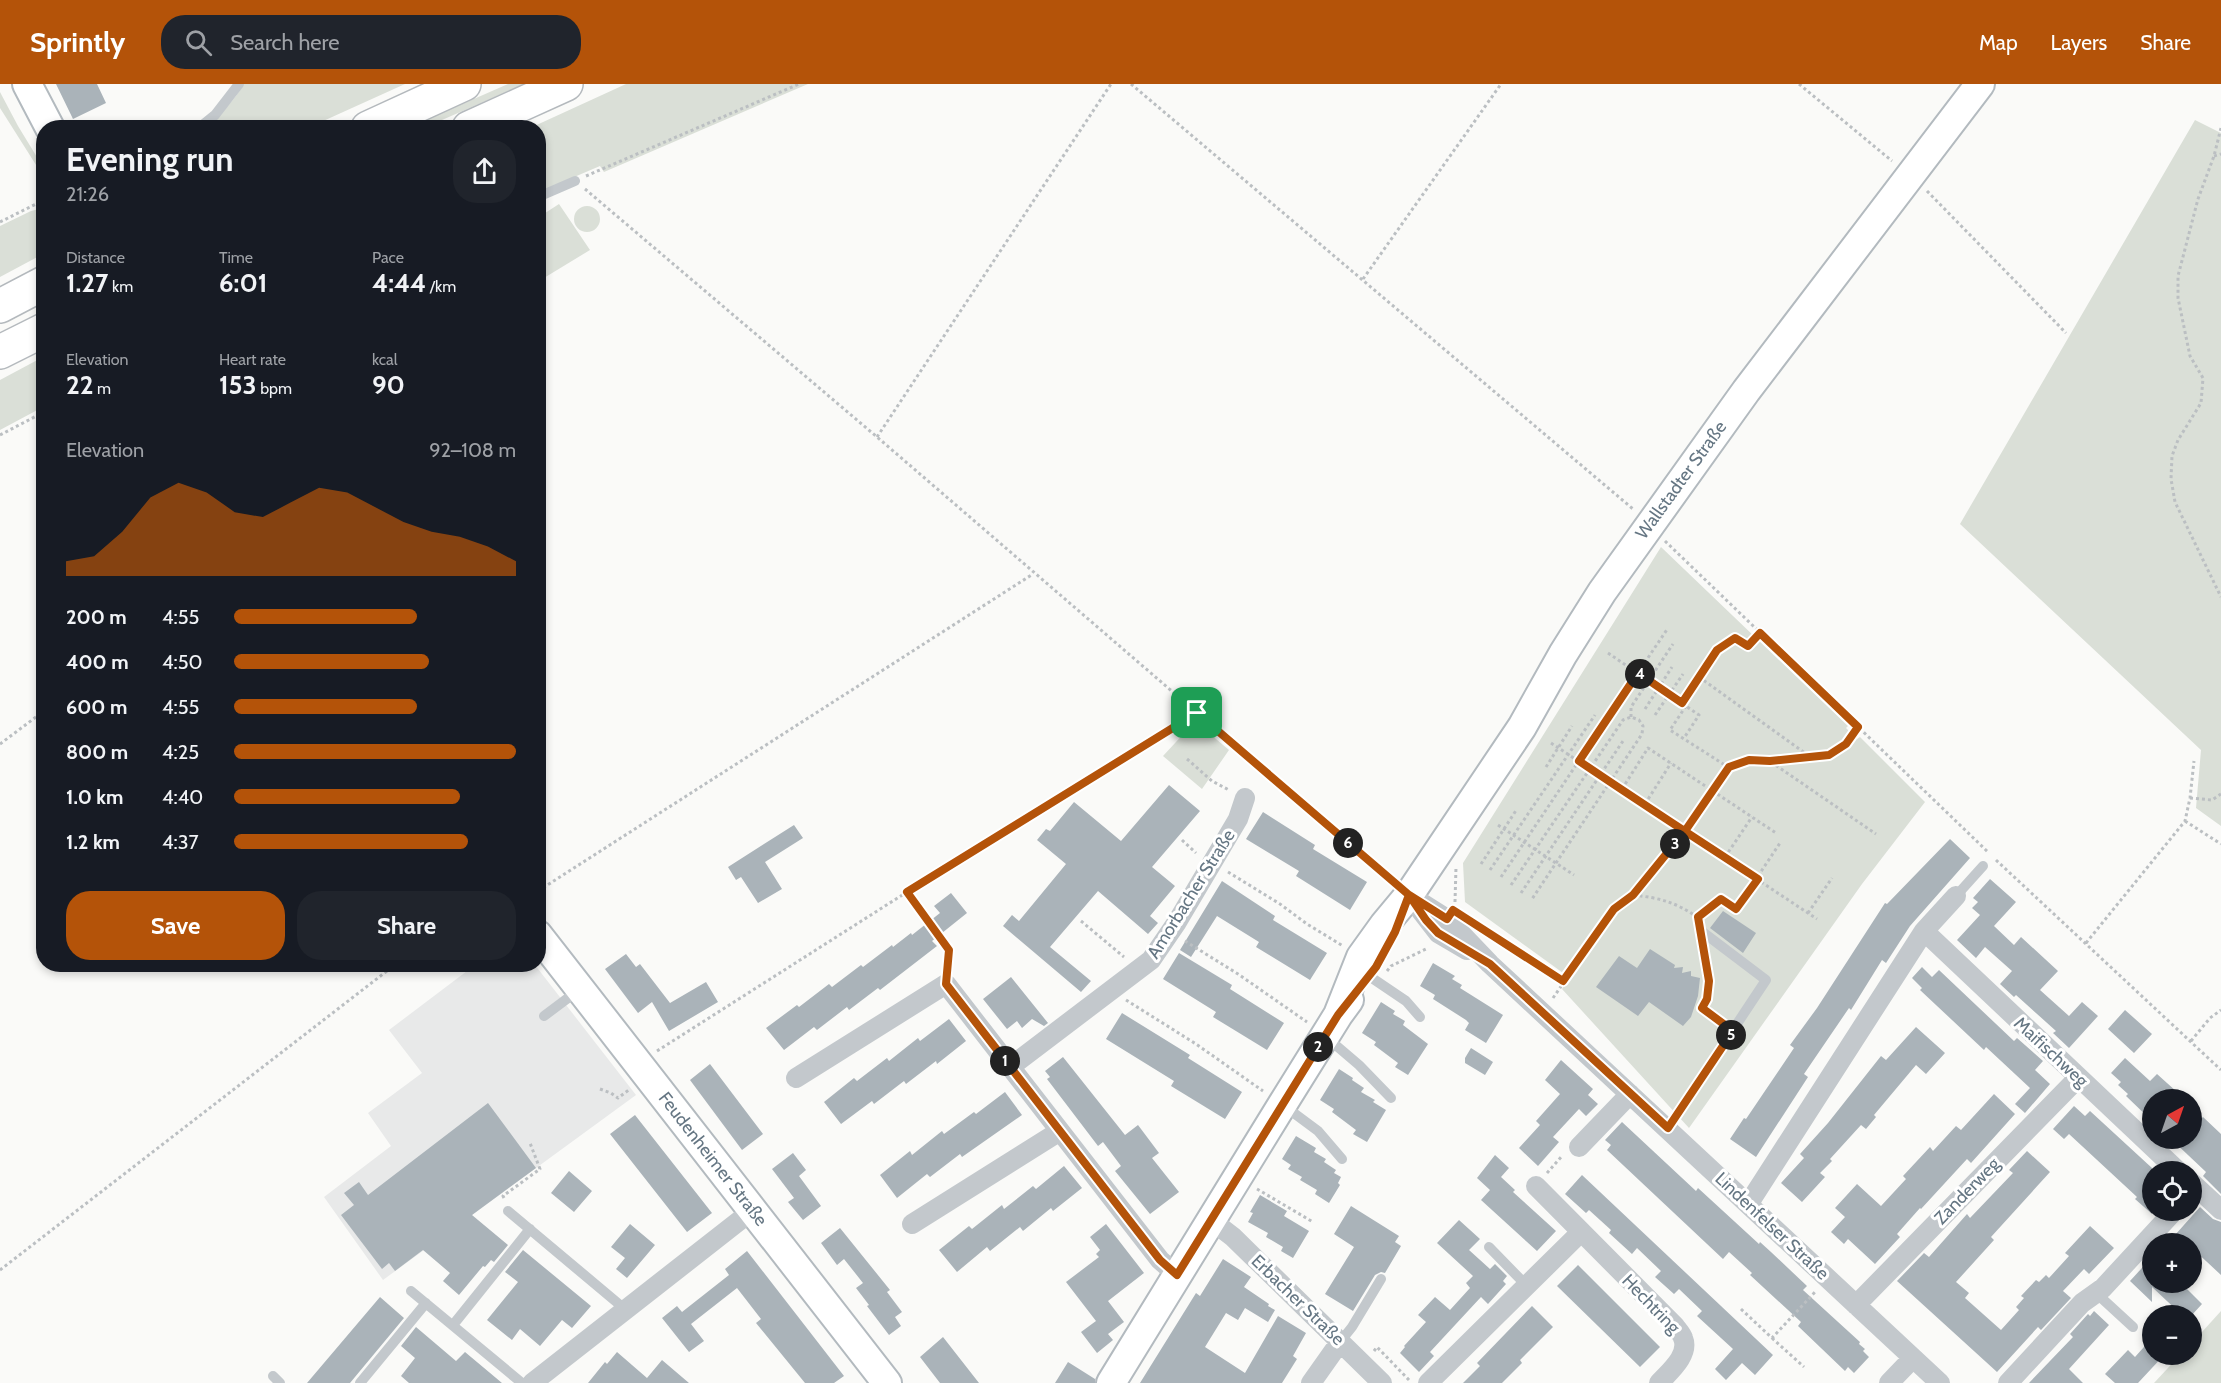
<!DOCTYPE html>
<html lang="en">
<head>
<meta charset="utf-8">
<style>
	:root { --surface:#171b24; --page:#20242c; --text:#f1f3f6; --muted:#9ea1a6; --accent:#b45309 }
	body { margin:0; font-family:Cabin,sans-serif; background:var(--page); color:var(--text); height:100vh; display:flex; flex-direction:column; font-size:22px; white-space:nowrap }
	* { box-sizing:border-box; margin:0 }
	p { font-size:20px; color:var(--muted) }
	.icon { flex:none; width:33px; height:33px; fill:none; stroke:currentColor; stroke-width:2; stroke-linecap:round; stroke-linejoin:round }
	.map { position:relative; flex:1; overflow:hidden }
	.panel { position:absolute; left:36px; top:36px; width:510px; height:852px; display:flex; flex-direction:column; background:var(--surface); border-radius:24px; box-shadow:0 3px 9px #0003 }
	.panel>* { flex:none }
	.needle { width:39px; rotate:40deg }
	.buttons { position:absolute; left:2142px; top:1005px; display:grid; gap:12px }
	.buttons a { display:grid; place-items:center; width:60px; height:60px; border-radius:50%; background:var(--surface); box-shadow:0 3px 9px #0003; font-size:30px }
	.pin { position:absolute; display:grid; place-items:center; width:51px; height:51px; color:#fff; margin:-26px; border-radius:12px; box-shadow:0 3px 9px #0006 }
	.km { position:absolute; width:30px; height:30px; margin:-15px; border-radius:50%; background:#222; color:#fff; font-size:16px; line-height:30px; text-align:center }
	.round { display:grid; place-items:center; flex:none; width:63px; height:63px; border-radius:24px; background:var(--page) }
	.overview { display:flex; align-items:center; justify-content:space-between; height:102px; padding:0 30px }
	h1 { font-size:33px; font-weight:800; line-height:45px }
	.stats { display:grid; grid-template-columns:repeat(3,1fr); gap:9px; height:102px; padding:6px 30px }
	.stats div { display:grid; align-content:center }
	.stats b { font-size:26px; font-weight:800 }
	.stats small { font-size:16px; font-weight:400 }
	.stats p { font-size:16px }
	.chart { height:168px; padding:12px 30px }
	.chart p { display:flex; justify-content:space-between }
	.chart svg { width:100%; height:108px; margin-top:6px; fill:var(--accent); opacity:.7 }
	.action { display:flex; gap:12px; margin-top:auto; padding:12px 30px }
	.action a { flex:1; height:69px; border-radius:24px; background:var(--accent); color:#fff; font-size:24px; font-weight:800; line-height:69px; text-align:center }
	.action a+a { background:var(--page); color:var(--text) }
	ul { padding:0 30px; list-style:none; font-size:20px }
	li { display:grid; grid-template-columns:96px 72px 1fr; align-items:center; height:45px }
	li i { height:15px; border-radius:8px; background:var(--accent) }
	header { display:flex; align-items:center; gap:36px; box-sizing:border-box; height:84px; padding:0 30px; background:var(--accent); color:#fff }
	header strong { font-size:28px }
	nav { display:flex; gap:33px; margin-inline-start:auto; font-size:21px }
	.search { width:420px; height:54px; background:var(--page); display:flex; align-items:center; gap:15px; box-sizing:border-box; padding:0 21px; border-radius:24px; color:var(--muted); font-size:22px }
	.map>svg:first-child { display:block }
	.built { fill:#e8e9e9 }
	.green { fill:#dadfd7 }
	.building { fill:#aab3b9 }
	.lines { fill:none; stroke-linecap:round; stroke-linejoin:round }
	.secondary-casing { stroke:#b3babf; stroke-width:32 }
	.highway-casing { stroke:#b4b9bd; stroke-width:36 }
	.path { stroke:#bbbfc2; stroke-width:3; stroke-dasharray:3 3; stroke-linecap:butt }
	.lane { stroke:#c3c8cc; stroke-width:10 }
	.street { stroke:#c3c8cc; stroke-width:20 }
	.secondary { stroke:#fff; stroke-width:28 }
	.highway { stroke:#fff; stroke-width:33 }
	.route-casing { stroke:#fff; stroke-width:12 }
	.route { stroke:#b45309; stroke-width:8 }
	.labels { text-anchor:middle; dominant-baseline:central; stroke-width:6; stroke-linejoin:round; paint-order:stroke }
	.street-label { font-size:18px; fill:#657683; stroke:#fff }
</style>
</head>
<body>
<header>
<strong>Sprintly</strong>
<div class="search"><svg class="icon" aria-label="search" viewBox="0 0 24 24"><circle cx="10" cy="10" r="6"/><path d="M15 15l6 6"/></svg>Search here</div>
<nav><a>Map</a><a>Layers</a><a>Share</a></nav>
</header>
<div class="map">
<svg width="2221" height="1299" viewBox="0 0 2221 1299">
	<rect width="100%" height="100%" fill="#fafaf8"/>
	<path class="built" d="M475 881H535L636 1011 383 1196 324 1113 391 1062 368 1029 422 989 389 946Z"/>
	<path class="green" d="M244 0H405L310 43 204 44C220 31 233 18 244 0Z
		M508 0H524L426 43H410Z
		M626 0H808L604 88 600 82 539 108 538 44H530Z
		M0 8 18 42 43 83V92L0 24Z
		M2195 36 2221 49V742L2196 724 2201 666 1960 440Z
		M559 120 590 166 539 197V133Z
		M574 135a13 13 0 1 1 26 0a13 13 0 1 1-26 0Z
		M43 124V170L0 193V142L31 127Z
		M43 273V323L0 346V296Z
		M1661 463 1848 642 1846 644 1857 655 1860 653 1925 718 1862 800 1689 1044 1562 905 1570 894 1465 818 1463 779Z
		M1203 644 1229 666 1202 705 1163 672 1188 645Z
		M2221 1227V1299H2154L2180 1271 2192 1270V1259Z"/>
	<path class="building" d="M56 0H97L106 19 73 35Z
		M1169 701 1200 727 1152 783 1175 802 1150 832 1158 839 1148 850 1098 807 1050 863 1091 897 1081 908 1003 842 1012 831 1019 837 1066 780 1037 756 1046 745 1050 747 1074 718 1121 757Z
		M1263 728 1315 761 1313 765 1367 798 1350 826 1296 792 1299 787 1246 755Z
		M794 741 803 754 765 778 782 805 758 819 741 793 736 796 728 783Z
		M1950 755 1970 774 1910 842 1886 879 1882 876 1851 926 1849 924 1804 990 1808 993 1756 1073 1730 1055 1744 1034 1746 1035 1794 964 1790 961 1817 924 1885 819 1887 820Z
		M1990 795 2016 818 1994 842 2014 861 2021 853 2058 887 2040 906 2069 932 2082 918 2098 932 2069 964 2053 949 2056 947 2016 911 2014 913 2000 900 2012 887 1985 863 1976 874 1957 856 1980 831 1972 824 1978 818 1973 814Z
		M1222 797 1275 832 1273 836 1327 869 1310 896 1256 863 1259 858 1217 832 1191 873 1180 866Z
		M951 809 967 829 932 857 937 862 880 906 878 904 849 926 847 923 817 946 814 943 784 966 766 944 797 921 799 923 829 900 832 903 861 881 863 883 892 861 893 863 911 849 912 851 940 829 934 822Z
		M1723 827 1756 849 1743 869 1710 844Z
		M1650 865 1675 881 1674 884 1683 883 1682 889 1691 887V892L1700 894 1698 912 1691 933 1683 942 1649 918 1638 932 1596 903 1619 872 1637 884Z
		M1179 869 1232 901 1230 905 1284 939 1267 966 1213 933 1216 928 1163 895Z
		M626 870 636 883 640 880 670 919 706 898 718 918 669 947 652 918 638 929 605 885Z
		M1433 879 1455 892 1452 895 1462 901 1460 904 1503 931 1486 959 1465 946 1469 939 1466 936 1433 915 1435 911 1420 902Z
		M1922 883 1932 893 1939 886 2014 957 2017 954 2043 977 2035 986 2050 1000 2025 1029 2015 1020 2030 1004 1986 963 1984 966 1920 906 1922 904 1912 894Z
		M1011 893 1048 939 1044 942 1032 935 1022 944 1017 937 1007 945 983 915Z
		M1381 918 1395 927 1393 930 1405 937 1403 941 1428 960 1408 991 1395 983 1398 979 1374 961 1376 958 1362 949Z
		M2125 926 2152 950 2134 969 2108 945Z
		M1122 929 1190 971 1188 974 1242 1008 1225 1035 1171 1002 1174 997 1106 955Z
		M949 935 966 957 937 980 936 977 906 1000 904 997 874 1020 872 1017 841 1040 824 1018 854 994 857 997 887 974 889 977 918 954 920 957Z
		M1916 943 1945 969 1926 990 1916 981 1874 1031 1876 1033 1866 1045 1861 1041 1830 1075 1832 1077 1820 1089 1825 1093 1802 1118 1781 1099 1804 1074 1800 1070 1828 1039 1881 972 1886 976Z
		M1471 964 1493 978 1485 991 1465 979V974Z
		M1063 973 1125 1051 1138 1041 1159 1069 1152 1074 1179 1108 1150 1130 1115 1087 1121 1082 1103 1058 1098 1062 1047 995 1050 993 1045 987Z
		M2125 974 2150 997 2157 990 2177 1008 2170 1016H2152V1037L2126 1012 2128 1010 2118 1001 2121 998 2111 989Z
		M1561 976 1593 1005 1588 1011 1598 1020 1586 1032 1579 1025 1553 1053 1559 1058 1538 1082 1519 1064 1540 1041 1536 1037 1560 1010 1545 996Z
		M710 980 763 1050 742 1066 690 996Z
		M1339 985 1353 994 1352 996 1364 1004 1361 1008 1375 1016 1373 1018 1386 1026 1367 1058 1353 1050 1356 1046 1332 1028 1334 1025 1320 1016Z
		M1005 1008 1022 1031 962 1073 960 1070 930 1093 927 1090 897 1114 880 1091 910 1067 912 1071 942 1047 944 1050 974 1028 976 1030Z
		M1994 1010 2015 1030 1971 1079 1967 1075 1921 1125 1920 1124 1897 1150 1900 1153 1875 1180 1848 1155 1844 1160 1831 1148 1845 1133 1835 1124 1857 1100 1881 1122 1906 1095 1903 1092 1930 1063 1933 1067 1956 1042 1961 1046Z
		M488 1019 536 1084 472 1131 508 1161 494 1178 491 1176 485 1183 483 1182 459 1211 443 1197 450 1189 423 1166 395 1187 389 1179 382 1185 341 1131 354 1121 344 1109 359 1098 368 1111Z
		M2074 1022 2085 1032 2090 1027 2152 1084V1130L2135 1115 2137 1113 2069 1050 2064 1055 2053 1045Z
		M635 1031 712 1129 687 1148 610 1050Z
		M2203 1033 2221 1050V1110L2203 1092 2206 1088 2170 1054H2192V1043Z
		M1622 1038 1696 1107 1698 1104 1759 1160 1760 1158 1771 1168 1807 1202 1803 1206 1860 1258 1859 1260 1865 1265 1863 1267 1869 1273 1854 1289 1848 1283 1845 1287 1798 1242 1801 1238 1750 1191 1752 1189 1729 1168 1723 1175 1607 1066 1611 1061 1605 1056Z
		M1296 1052 1316 1064 1314 1068 1326 1075 1324 1078 1336 1086 1334 1089 1341 1093 1338 1099 1340 1101 1329 1119 1315 1110 1317 1106 1300 1096 1302 1093 1288 1085 1291 1081 1282 1075Z
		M2027 1067 2050 1088 1991 1153 1994 1156 1956 1198 1969 1209 1965 1214 2001 1246 2019 1226 2016 1223 2024 1214 2021 1212 2036 1196 2039 1198 2046 1191 2049 1194 2069 1172 2065 1169 2090 1142 2114 1164 2089 1190 2084 1185 2063 1207 2071 1214 2041 1246 2038 1243 1997 1288 1897 1197 1924 1169 1929 1173 1967 1130 1970 1134 2013 1089 2009 1086Z
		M793 1069 806 1086 799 1092 821 1122 803 1136 788 1118 794 1114 772 1085Z
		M1495 1071 1509 1084 1501 1093 1515 1106 1513 1108 1556 1147 1537 1167 1481 1116 1490 1106 1477 1094Z
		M1064 1082 1082 1104 1053 1127 1051 1124 1023 1147 1020 1143 990 1167 987 1163 957 1188 939 1166 969 1142 972 1145 1002 1121 1004 1125 1033 1102 1036 1105Z
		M569 1087 592 1107 574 1128 551 1109Z
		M1582 1091 1773 1271 1755 1291 1742 1279 1726 1296 1715 1285 1733 1265 1697 1232 1702 1227 1679 1205 1674 1210 1655 1193 1661 1187 1637 1164 1632 1170 1609 1149 1611 1146 1589 1126 1586 1129 1565 1110Z
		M1260 1111 1287 1127 1284 1132 1309 1147 1293 1174 1281 1167 1283 1163 1266 1153 1268 1149 1248 1138 1253 1129 1250 1128Z
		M1351 1122 1399 1152 1395 1158 1401 1162 1385 1189 1381 1188 1375 1191 1353 1227 1325 1210 1354 1163 1334 1150Z
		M2200 1123 2213 1135 2221 1138V1191L2192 1164V1160H2167Z
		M1459 1136 1480 1155 1469 1166 1490 1185 1495 1180 1507 1192 1503 1197 1506 1200 1488 1220 1481 1213 1430 1268 1434 1272 1419 1288 1400 1269 1405 1263 1404 1262 1426 1238 1418 1231 1435 1213 1450 1226 1470 1204 1466 1199 1473 1192 1437 1159Z
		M630 1140 655 1161 627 1194 616 1185 625 1174 611 1163Z
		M1106 1140 1144 1189 1108 1217 1124 1238 1108 1250 1113 1256 1097 1269 1081 1248 1096 1237 1066 1198 1099 1173 1096 1170 1100 1166 1090 1153Z
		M840 1144 890 1206 887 1208 902 1228 895 1233 901 1242 889 1251 867 1222 869 1221 856 1204 863 1199 844 1175 837 1181 821 1159Z
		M523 1166 591 1222 572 1244 562 1236 540 1262 520 1245 512 1256 487 1236 518 1198 505 1188Z
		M747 1167 844 1292 834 1299H805L756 1239 761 1235 737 1204 691 1240 704 1257 689 1268 662 1234 677 1222 682 1228 729 1191 725 1185Z
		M2152 1173V1198H2180L2202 1220 2191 1232H2183L2152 1203V1218L2130 1197Z
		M1223 1175 1251 1193 1244 1203 1269 1220 1268 1222 1275 1226 1268 1238 1245 1224 1238 1236 1226 1229 1205 1263 1245 1289 1278 1232 1306 1249 1293 1272 1297 1275 1282 1299H1140L1196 1209 1200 1212Z
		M1578 1181 1660 1263 1640 1283 1557 1202Z
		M380 1213 404 1234 350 1299H307Z
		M1532 1222 1553 1243 1520 1276 1522 1279 1502 1299H1463L1480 1282 1477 1279Z
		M2094 1227 2109 1241 2069 1285 2083 1299H2029L2073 1253 2070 1250 2088 1230 2090 1232Z
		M416 1243 456 1277 465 1268 502 1299H409L401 1292 415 1274 401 1262Z
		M943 1253 979 1299H940L920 1273Z
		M2152 1254V1270H2165L2138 1299H2115L2105 1290 2128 1266 2135 1273Z
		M617 1268 647 1294 662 1276 689 1299H588L605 1278 607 1280Z
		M1068 1278 1095 1295V1299H1055Z"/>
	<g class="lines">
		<g class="secondary-casing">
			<path id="secondary" d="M27 0 50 44
				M538 851 887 1299
				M1338 931 1361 873 1384 841 1409 811 1522 643 1563 570 1602 508 1746 307 1980 0
				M1111 1299 1282 1021 1338 931 1349 916"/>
		</g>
		<g class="highway-casing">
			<path id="highway" d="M368 44 464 0
				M469 44 566 0
				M0 222 44 199
				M0 268 44 246"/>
		</g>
		<path class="path" d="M1131 0 1633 425
			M1799 0 1892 77
			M2221 44 2214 72 2198 115 2178 192V214L2190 272 2203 294 2201 319 2178 356 2172 372 2171 395 2175 418 2221 513
			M38 64 44 72
			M2214 72 2221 70
			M586 92 799 0
			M585 105 877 353 1268 690
			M1927 107 2066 249
			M0 138 44 116
			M1363 195 1501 0
			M0 351 44 328
			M877 353 1111 0
			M1665 457 1989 769
			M1608 569 1699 631 1684 654
			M1699 593 1812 674
			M1682 619 1717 566 1735 554 1748 562 1760 549
			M1686 622 1670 646 1728 683
			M1645 625 1672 583
			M1655 631 1683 590
			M1631 633V623L1673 560
			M1551 659 1817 835
			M0 660 44 627
			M1187 675 1212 697 1229 706
			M1771 678 1876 750
			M1546 683 1572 642
			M1622 705 1648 664 1776 749
			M2190 714 2212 716 2221 710
			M1645 720 1671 679
			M2185 737 2221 760
			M1498 741 1574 791
			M1182 756 1196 769
			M1725 773 1752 733
			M1996 776 2221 986
			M1481 780 1517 725
			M1490 786 1595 631
			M1228 788 1280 820 1307 840 1343 862
			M1501 793 1668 544
			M1511 801 1623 636 1631 633 1639 636 1643 642 1642 650 1532 815
			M538 807 1033 490
			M907 808 949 866 948 883
			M1521 809 1623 657
			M1633 811 1685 747 1729 683 1749 676 1770 677 1829 671 1846 660 1858 643
			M1455 818 1456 783
			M1808 829 1832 794
			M1700 831 1721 815 1736 825 1780 759
			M1081 837 1124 873
			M1487 848 1563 897
			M1185 857 1238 890 1307 938
			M2086 859 2185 737 2190 714 2194 677
			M1702 866C1705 887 1712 904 1702 925L1721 938
			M1387 887 1391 882 1428 864
			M1553 914 1614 825 1633 811C1660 814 1675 818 1697 833
			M1126 916 1196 960 1263 1007
			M2191 957 2210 934 2221 926
			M657 967 907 808 1197 629
			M600 1005 611 1009 618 1014 630 1005
			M1547 1089 1562 1072
			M1257 1105 1313 1138
			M504 1114 503 1112 540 1085 530 1059
			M0 1186 396 880
			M1741 1225 1772 1254 1816 1207
			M1772 1254 1804 1283
			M1374 1267 1377 1263 1409 1296"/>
		<path class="lane" d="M199 44 215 31 239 0
			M538 113 575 97
			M1278 699 1408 810
			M1956 812 1983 782
			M1369 892 1406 917 1420 933
			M544 932 580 905
			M1325 952 1359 981 1391 1014
			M1283 1021 1318 1047 1342 1075
			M1668 1044 1766 896 1700 846
			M508 1127 626 1226
			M1489 1163 1526 1201
			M411 1207 522 1299
			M2096 1209 2133 1243
			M453 1241 530 1145
			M1340 1258 1352 1243 1381 1195
			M273 1292 280 1299
			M360 1299 426 1219"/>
		<path class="street" d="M1409 811 1447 835 1490 880 1940 1299
			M1414 818 1438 849 1467 866
			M1924 847 1956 812
			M1010 983 1151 876 1177 838 1238 735 1245 714
			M796 994 946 900 1160 1176 1177 1191
			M1579 1063 1630 1010
			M2192 1099 2221 1126
			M1536 1102 1675 1242C1677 1245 1682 1250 1683 1254 1690 1271 1669 1288 1659 1299
			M1749 1119 1924 847 2179 1088
			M1211 1136 1233 1153 1382 1299
			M912 1140 1060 1047
			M1856 1221 2078 994
			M532 1299 753 1126
			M1311 1299 1340 1258
			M1428 1299 1581 1148
			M1889 1299 1913 1274
			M2008 1299 2082 1219 2103 1204 2175 1126"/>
		<use href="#secondary" class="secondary"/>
		<use href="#highway" class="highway"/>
	</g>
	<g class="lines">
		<g class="route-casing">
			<path id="route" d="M1197 629 907 808 949 866 946 900 1160 1176 1177 1191 1338 931 1376 883 1395 848 1409 811 1447 835 1453 826 1563 897 1614 825 1633 811 1685 747 1729 683 1749 676 1770 677 1829 671 1846 660 1858 643 1760 549 1748 562 1735 554 1717 566 1682 619 1638 589 1579 677C1638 717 1698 756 1758 795L1736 825 1721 815 1698 833 1709 897 1707 915 1702 924 1733 947 1668 1044 1490 880 1438 849 1426 836 1409 811 1197 629"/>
		</g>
		<use href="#route" class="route"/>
	</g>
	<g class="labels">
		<g class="street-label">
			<text transform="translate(1681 396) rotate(-54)">Wallstadter Straße</text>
			<text transform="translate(1191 810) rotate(-58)">Amorbacher Straße</text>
			<text transform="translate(2051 968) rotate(43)">Maifischweg</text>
			<text transform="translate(713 1075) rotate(52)">Feudenheimer Straße</text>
			<text transform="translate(1967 1107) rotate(-46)">Zanderweg</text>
			<text transform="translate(1772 1142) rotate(43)">Lindenfelser Straße</text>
			<text transform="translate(1298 1216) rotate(44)">Erbacher Straße</text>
			<text transform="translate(1651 1220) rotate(46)">Hechtring</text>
		</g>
	</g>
</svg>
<div class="buttons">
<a><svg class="needle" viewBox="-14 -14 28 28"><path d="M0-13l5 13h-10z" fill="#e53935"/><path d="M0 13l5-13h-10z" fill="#9ea1a6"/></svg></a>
<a><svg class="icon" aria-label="locate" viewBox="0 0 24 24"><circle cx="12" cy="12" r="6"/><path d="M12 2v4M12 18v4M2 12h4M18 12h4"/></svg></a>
<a>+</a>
<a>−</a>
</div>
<div class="pin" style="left:1197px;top:629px;background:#1e9e55"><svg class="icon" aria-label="arrive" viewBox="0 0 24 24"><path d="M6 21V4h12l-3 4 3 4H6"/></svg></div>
<b class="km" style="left:1005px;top:977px">1</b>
<b class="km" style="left:1318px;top:963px">2</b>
<b class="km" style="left:1675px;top:760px">3</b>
<b class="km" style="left:1640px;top:590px">4</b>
<b class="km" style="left:1731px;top:951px">5</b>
<b class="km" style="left:1348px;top:759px">6</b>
<section class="panel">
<div class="overview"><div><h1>Evening run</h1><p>21:26</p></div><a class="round"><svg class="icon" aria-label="share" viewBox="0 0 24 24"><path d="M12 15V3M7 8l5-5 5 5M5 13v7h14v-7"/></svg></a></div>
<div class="stats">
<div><p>Distance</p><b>1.27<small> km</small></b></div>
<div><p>Time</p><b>6:01</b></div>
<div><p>Pace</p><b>4:44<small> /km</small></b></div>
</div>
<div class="stats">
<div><p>Elevation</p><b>22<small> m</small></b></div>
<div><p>Heart rate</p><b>153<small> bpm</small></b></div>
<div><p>kcal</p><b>90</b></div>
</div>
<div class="chart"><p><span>Elevation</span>92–108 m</p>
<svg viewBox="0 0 160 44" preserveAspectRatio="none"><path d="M0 44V38L10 36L20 26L30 12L40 6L50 10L60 18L70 20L80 14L90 8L100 10L110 16L120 22L130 26L140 28L150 32L160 38V44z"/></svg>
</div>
<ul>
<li><b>200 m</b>4:55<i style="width:65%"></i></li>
<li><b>400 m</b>4:50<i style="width:69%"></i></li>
<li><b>600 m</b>4:55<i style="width:65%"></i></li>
<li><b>800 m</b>4:25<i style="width:100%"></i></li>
<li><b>1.0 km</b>4:40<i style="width:80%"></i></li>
<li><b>1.2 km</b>4:37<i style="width:83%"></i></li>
</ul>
<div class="action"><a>Save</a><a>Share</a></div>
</section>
</div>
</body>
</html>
